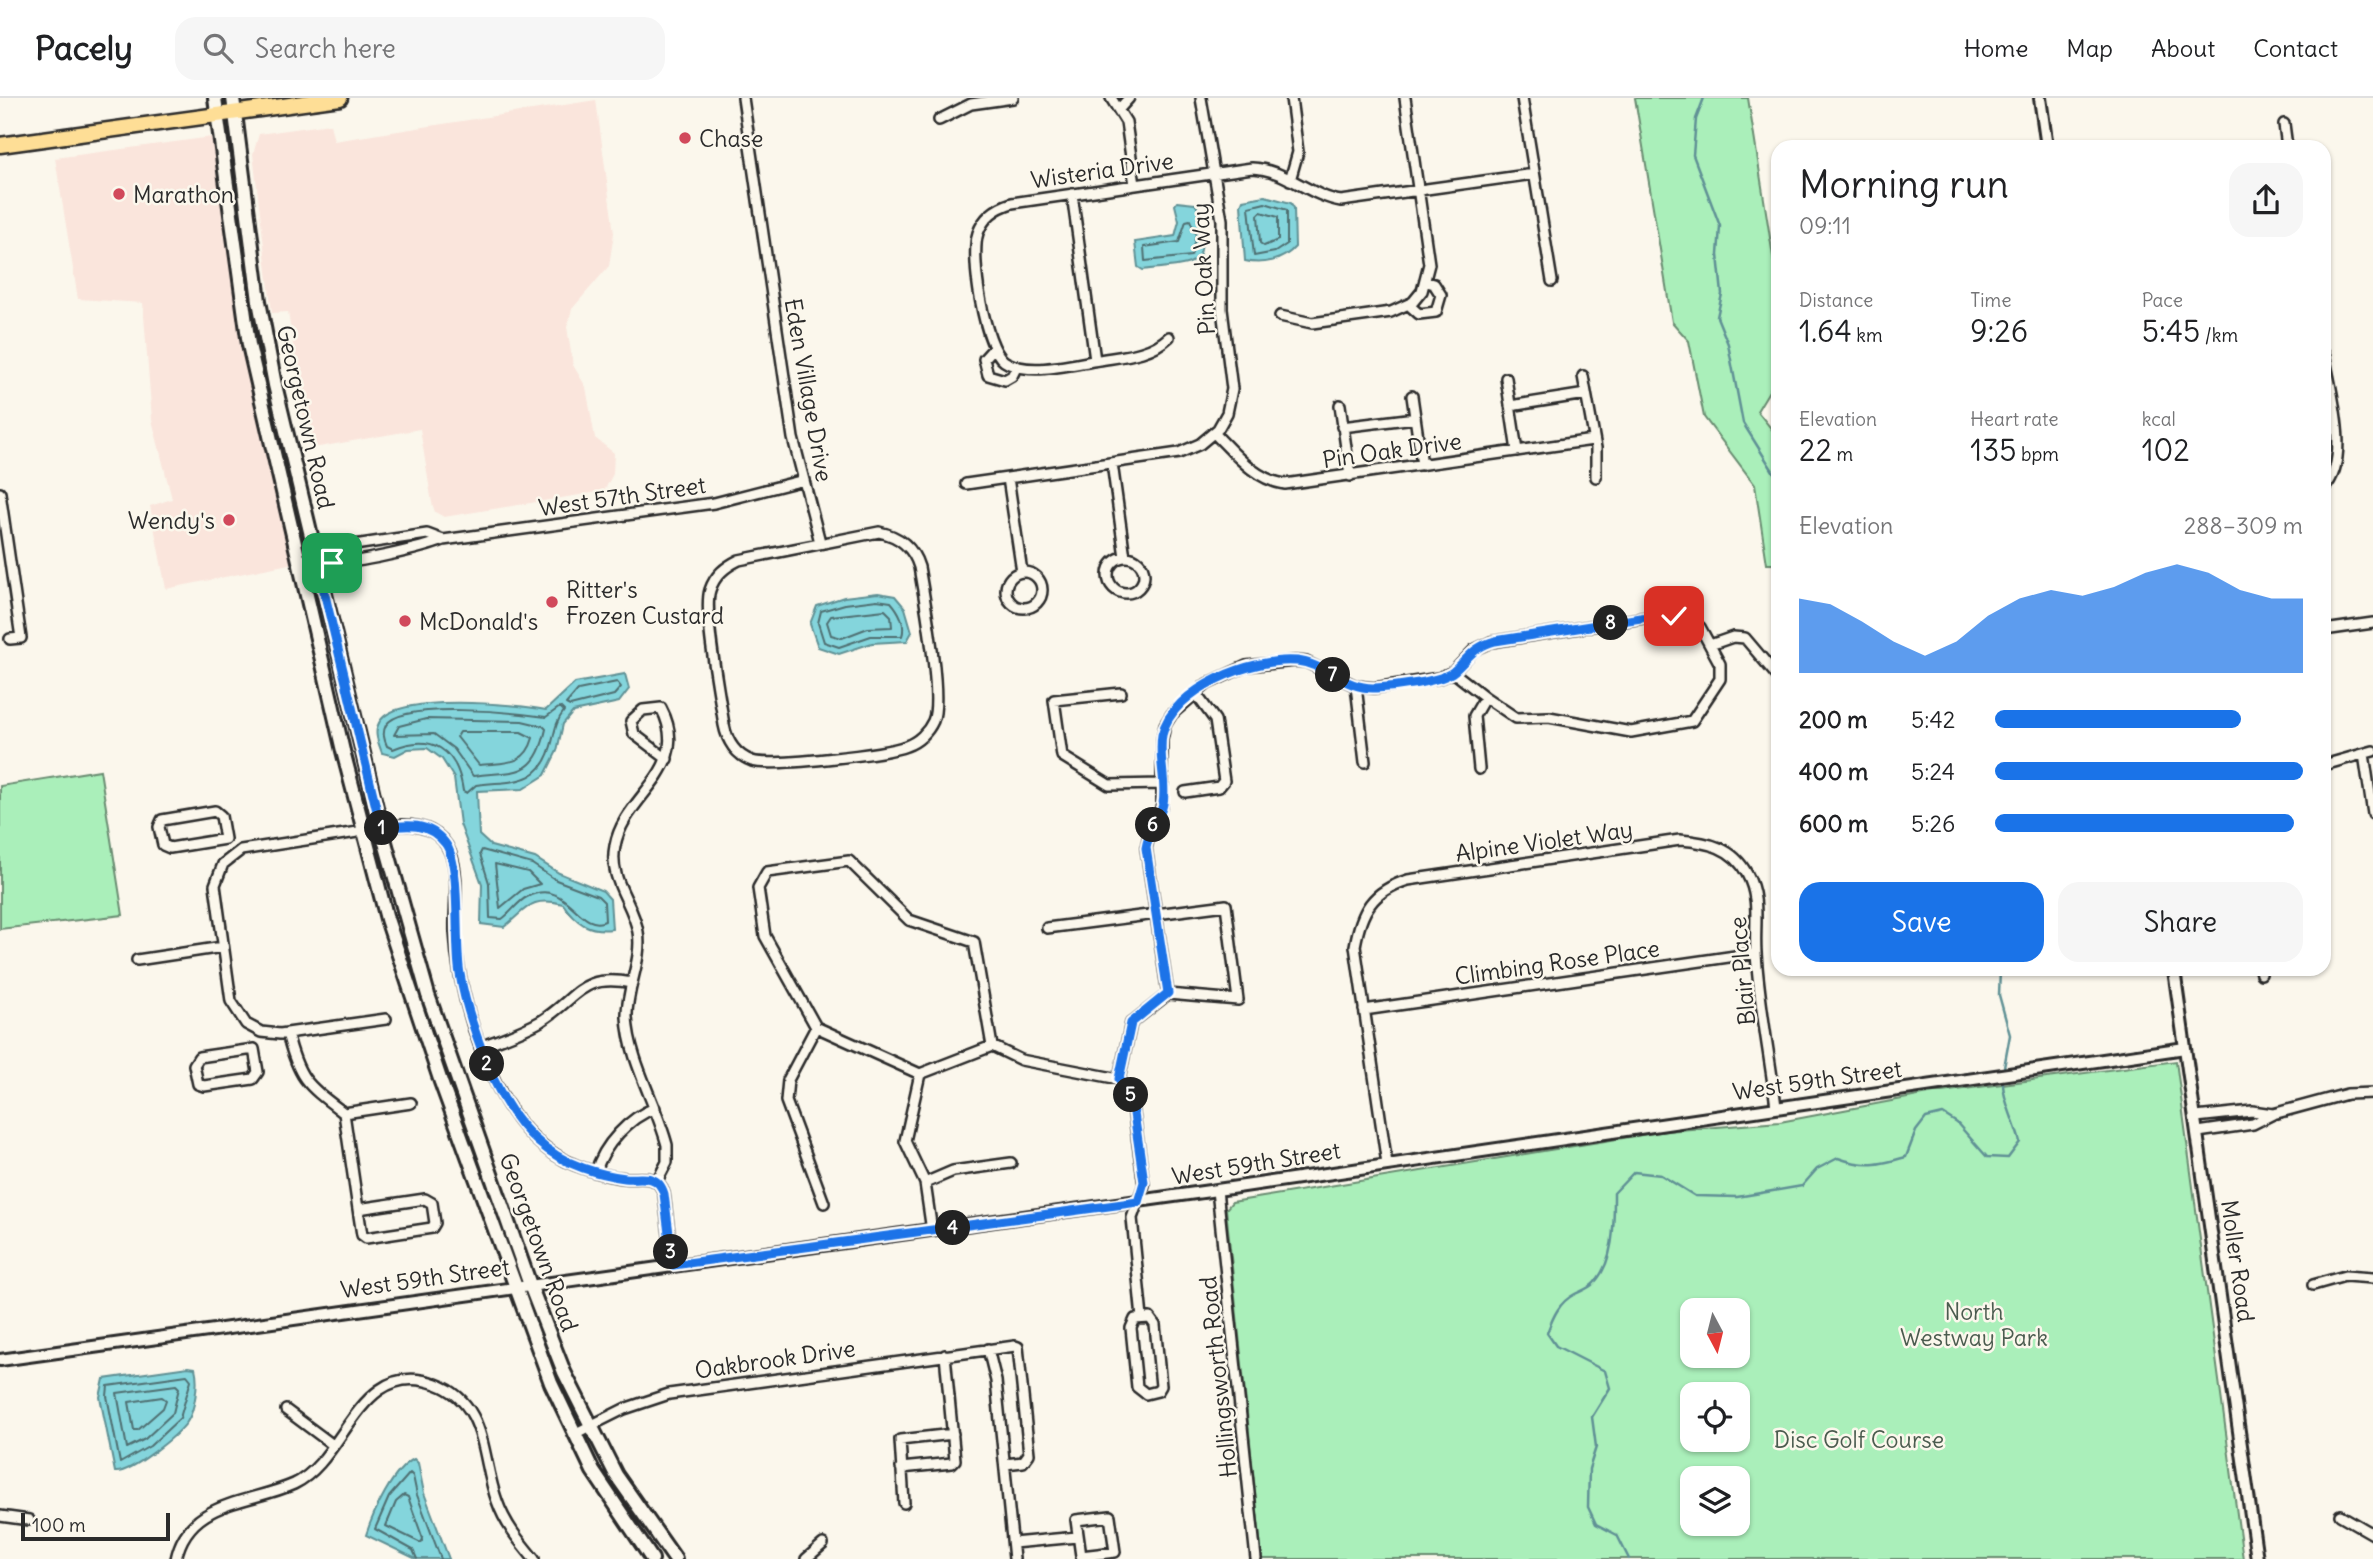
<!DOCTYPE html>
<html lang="en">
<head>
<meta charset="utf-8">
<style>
	:root { --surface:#fff; --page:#f6f6f6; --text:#202124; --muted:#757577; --line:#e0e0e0; --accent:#1a73e8 }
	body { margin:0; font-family:Delius,sans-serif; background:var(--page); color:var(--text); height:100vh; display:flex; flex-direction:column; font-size:26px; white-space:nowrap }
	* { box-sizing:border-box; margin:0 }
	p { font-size:23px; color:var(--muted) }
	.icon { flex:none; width:38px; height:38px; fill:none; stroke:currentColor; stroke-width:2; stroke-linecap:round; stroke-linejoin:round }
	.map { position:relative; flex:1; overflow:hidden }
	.drawer { position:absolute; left:1771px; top:42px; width:560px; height:836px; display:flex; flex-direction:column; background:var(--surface); border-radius:21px; box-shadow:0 2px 5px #0004 }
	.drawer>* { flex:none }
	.needle { width:46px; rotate:173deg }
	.tools { position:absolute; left:1680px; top:1200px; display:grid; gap:14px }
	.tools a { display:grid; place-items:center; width:70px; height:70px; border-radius:14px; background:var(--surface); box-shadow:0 2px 5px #0004; font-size:35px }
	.scale { position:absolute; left:21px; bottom:18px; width:149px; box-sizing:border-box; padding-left:7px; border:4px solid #2b2b2b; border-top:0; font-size:19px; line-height:24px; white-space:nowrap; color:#2b2b2b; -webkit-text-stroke:5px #fbf7ec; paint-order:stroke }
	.pin { position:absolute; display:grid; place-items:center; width:60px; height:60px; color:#fff; margin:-30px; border-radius:14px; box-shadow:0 4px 10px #0006 }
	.km { position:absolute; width:35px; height:35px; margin:-18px; border-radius:50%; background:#222; color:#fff; font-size:19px; line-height:35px; text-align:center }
	.round { display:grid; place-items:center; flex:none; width:74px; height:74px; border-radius:21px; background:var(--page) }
	.head { display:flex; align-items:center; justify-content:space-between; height:119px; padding:0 28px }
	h1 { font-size:38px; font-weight:600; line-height:52px }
	.figures { display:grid; grid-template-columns:repeat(3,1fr); gap:10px; height:119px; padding:7px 28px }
	.figures div { display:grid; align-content:center }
	.figures b { font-size:30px; font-weight:600 }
	.figures small { font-size:19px; font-weight:400 }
	.figures p { font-size:19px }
	.chart { height:196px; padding:14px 28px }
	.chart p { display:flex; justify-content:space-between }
	.chart svg { width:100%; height:126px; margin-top:7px; fill:var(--accent); opacity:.7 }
	.primary-button { display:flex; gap:14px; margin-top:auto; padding:14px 28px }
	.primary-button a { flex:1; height:80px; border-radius:21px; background:var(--accent); color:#fff; font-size:28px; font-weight:600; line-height:80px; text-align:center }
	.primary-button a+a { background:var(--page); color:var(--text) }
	ul { padding:0 28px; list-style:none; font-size:23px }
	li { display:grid; grid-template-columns:112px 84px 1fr; align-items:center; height:52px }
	li i { height:18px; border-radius:9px; background:var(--accent) }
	header { display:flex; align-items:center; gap:42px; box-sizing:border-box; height:98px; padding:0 35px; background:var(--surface); border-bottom:2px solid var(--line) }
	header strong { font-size:33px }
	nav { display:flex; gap:38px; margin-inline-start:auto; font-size:24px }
	.search { width:490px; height:63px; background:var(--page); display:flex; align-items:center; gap:18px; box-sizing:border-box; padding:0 24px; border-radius:21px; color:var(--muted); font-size:26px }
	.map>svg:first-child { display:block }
	.built { fill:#fae5dc }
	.green { fill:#aaefba; stroke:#6a8d72; stroke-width:2; fill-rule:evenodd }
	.water { fill:#84d5dc; stroke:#609195; stroke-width:2 }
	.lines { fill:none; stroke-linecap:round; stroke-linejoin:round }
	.shore { stroke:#4f6f72; stroke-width:2 }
	.stream { stroke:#609195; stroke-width:2.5 }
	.minor-casing { stroke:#2b2b2b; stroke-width:14 }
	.tertiary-casing { stroke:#2b2b2b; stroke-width:16 }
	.secondary-casing { stroke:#2b2b2b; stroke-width:18 }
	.primary-casing { stroke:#2b2b2b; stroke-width:19 }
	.minor { stroke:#fbf7ec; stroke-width:9 }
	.tertiary { stroke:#fbf7ec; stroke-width:10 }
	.secondary { stroke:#fbf7ec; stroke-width:12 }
	.primary { stroke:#fede96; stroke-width:14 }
	.route-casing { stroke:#fff; stroke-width:14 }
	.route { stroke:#1a73e8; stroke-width:9 }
	.poi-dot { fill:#d1495b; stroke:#fbf7ec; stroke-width:2.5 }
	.labels { text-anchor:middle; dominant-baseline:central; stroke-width:5; stroke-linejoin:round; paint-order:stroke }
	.poi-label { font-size:23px; fill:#2b2b2b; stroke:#fbf7ec; text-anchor:start }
	.street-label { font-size:23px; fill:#2b2b2b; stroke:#fbf7ec }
	.park-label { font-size:23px; fill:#4b5c4f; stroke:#fbf7ec }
</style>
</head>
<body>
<header>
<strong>Pacely</strong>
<div class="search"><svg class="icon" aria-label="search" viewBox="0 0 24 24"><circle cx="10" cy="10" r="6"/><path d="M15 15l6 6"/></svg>Search here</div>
<nav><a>Home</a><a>Map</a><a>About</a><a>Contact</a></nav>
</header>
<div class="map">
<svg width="2373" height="1461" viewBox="0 0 2373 1461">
	<rect width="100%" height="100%" fill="#fbf7ec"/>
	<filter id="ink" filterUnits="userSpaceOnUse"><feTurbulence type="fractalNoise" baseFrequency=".0143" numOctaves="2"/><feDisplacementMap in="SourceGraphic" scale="14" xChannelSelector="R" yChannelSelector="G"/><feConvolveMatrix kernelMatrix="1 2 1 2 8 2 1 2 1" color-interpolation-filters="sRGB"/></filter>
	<g filter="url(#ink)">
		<path class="built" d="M596 2 614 135 609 168 572 211 567 229 573 267 586 289 595 340 614 355 613 376 604 393 444 419 435 414 432 405 420 331 319 349 308 347 288 214 272 215 253 56 259 36 330 26 334 43Z
			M212 39 248 275 294 465 166 491 150 408 172 401 152 322 143 205 78 201 55 60Z"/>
		<path class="green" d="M1635 0H1748L1778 190V278L1757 313 1778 339V466H1767L1755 387 1704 319 1689 243 1672 224Z
			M100 672 123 817 0 831V688Z
			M2176 963 2243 1461H1262L1226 1111 1232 1104 1666 1033 1780 1024 1934 995ZM1692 1213H1738V1258H1692ZM1692 1297H1738V1342H1692ZM1692 1381H1738V1426H1692Z"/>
		<path class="water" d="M1265 98 1291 105 1294 110 1295 149C1283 163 1262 167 1245 163L1241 107 1243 102Z
			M1177 104 1195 106 1197 109C1210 172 1198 165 1143 172L1138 169 1135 144 1175 138 1179 123 1175 107Z
			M878 495 895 498 905 510 912 534 907 543 872 545 839 556 818 549 810 526 817 508 844 499Z
			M625 576 629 591 619 604 573 614 563 626 557 653 545 677 523 691 477 693 479 737 491 748 535 760 559 775 603 793 610 801 612 831C589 834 576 825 563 806 530 798 528 810 504 829L481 826 482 786 460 726 454 680 442 661 427 650 408 651 395 658 382 655C378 644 373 634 380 623 398 595 516 606 546 612L575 585Z
			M188 1269 195 1270C199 1284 195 1312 187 1324 178 1337 130 1376 115 1374L100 1299 104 1281Z
			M414 1361 418 1365 424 1395 449 1461H416L366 1437C373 1415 393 1371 414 1361Z"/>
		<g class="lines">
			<path class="shore" d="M1265 105 1287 112V146L1275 154 1254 158 1249 109Z
				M1261 114 1278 119V142L1264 148 1260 145 1258 117Z
				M1190 122 1196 137 1191 158 1145 163 1144 149 1179 144 1186 123Z
				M877 502 891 504C899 513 906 526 902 538H871L839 549 824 544 818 525 821 513 845 506Z
				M885 512 891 518 892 529 868 530 842 540 831 537 827 524 831 518Z
				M617 584 621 589 614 597 570 608 566 606 578 592Z
				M560 609 564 613C555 625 555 634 551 648 539 690 510 682 476 687L467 695 463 693C457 651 432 635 393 651L387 648C384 641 382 635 386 627 402 602 518 615 546 619Z
				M426 621 522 623 543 628 546 631C535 682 515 672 473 678L454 651 434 636 394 637 399 628Z
				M460 634H521L533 640C525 669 504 664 479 667L457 639Z
				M482 752 532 766 556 782 598 798 604 804 605 823C578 835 567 778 527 799 518 803 511 815 502 821L490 820 489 785 480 756Z
				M495 766 528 774 540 786 523 791 500 810Z
				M187 1277 191 1282 180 1320 150 1348 120 1365 107 1298 108 1288Z
				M176 1287 179 1290 173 1315 145 1341 127 1350 117 1295Z
				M162 1299 166 1302 163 1310 138 1332H134L129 1304Z
				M404 1397 408 1399 423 1441 421 1445 386 1428 396 1404Z
				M417 1461 413 1452 375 1431 389 1399 410 1375 413 1378 417 1397 441 1461"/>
			<path class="stream" d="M1704 0 1696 21 1693 57 1720 128 1718 157 1722 196 1717 219 1728 246 1743 325 1778 381
				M2000 872 1999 897 2010 937 2003 975
				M1629 1461 1617 1437 1596 1426 1588 1409 1589 1371 1596 1349 1592 1319 1610 1290 1605 1273 1556 1248 1547 1235C1553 1219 1559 1204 1575 1196 1581 1193 1590 1190 1594 1185 1615 1163 1614 1123 1614 1095L1634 1074 1661 1077 1695 1098 1737 1099 1802 1088 1817 1071 1838 1060C1866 1070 1878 1067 1906 1059L1916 1033 1926 1020 1943 1016 1957 1025 1987 1059 2008 1060 2020 1044C2015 1025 2002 1000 2003 982"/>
			<g class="minor-casing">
				<path id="minor" d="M743 0 793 340 820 444
					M1111 0 1126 24 1135 87
					M1522 0 1552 183
					M1120 10 1129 0
					M939 22 971 6 1013 0
					M2284 26 2287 49
					M1290 82 1298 54 1291 0
					M1072 96 1095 262
					M1409 207 1419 216 1436 214 1441 197 1434 186 1427 184
					M1280 218 1312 225 1391 214 1413 204 1422 193 1429 166 1405 0
					M1169 239C1150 257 1123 258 1099 262 1072 266 1028 279 1004 263 984 248 970 159 978 135 984 118 996 110 1012 105L1252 70C1285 71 1309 98 1341 103L1534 76
					M993 251 984 261 988 277 1005 282 1012 278 1017 268
					M2324 255C2330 292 2352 361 2324 390
					M1583 278 1596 350V379
					M1506 280 1517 353
					M1412 298 1422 367
					M1340 307 1350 378
					M1510 308 1586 296
					M1342 329 1415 320
					M1214 335C1234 355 1255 382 1285 386L1593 342
					M1112 365 1125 459
					M1008 380 1022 474
					M966 386 1179 355 1200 346 1218 331 1227 315 1232 291 1222 211V122L1201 0
					M0 395 21 540 10 541
					M879 434C899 438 913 449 919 469 924 498 943 600 933 623 928 634 918 644 906 648 886 656 770 669 752 663 736 657 727 643 724 627 720 600 703 513 710 492 715 477 725 469 739 462Z
					M1108 477a18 18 0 1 1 36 0a18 18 0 1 1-36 0Z
					M316 460 328 451 427 436 443 442
					M299 462C312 460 319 463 331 465 350 467 424 450 443 442L714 405 804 382
					M1006 492a18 18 0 1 1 36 0a18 18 0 1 1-36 0Z
					M2324 532 2373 525
					M1710 547 1733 539 1745 540 1778 579
					M1453 574 1485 599 1474 618 1479 671
					M1121 595 1054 602 1062 658 1109 687 1163 686
					M2364 656 2373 716
					M1365 664 1356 588 1374 590 1439 580 1453 574 1474 552 1491 544 1655 518 1678 519 1700 529 1720 566V581L1692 623 1631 634 1549 619 1516 620 1485 599
					M2324 667 2373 653
					M1185 694 1219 689 1224 683 1215 622 1196 596
					M215 713 221 718 225 741 170 750 163 747 159 729 162 722Z
					M1047 830 1226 807 1238 902 1168 896
					M137 862 223 849
					M2260 872 2261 876
					M1168 896 1146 750 1150 734 1162 708V642L1165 627 1172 616 1207 586 1246 568 1295 563 1306 564 1356 588
					M1364 912 1756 855
					M386 921 280 936 261 934 246 926 231 903 215 787 223 766 241 752 403 727C423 727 442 734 450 754 460 777 454 810 455 834 457 875 467 915 482 954 502 1004 528 1051 583 1070 597 1075 611 1079 625 1080 633 1081 643 1079 651 1081 659 1083 662 1089 664 1096L673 1167
					M816 929 788 982 786 1003 824 1105
					M287 935C299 982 306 986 344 1015L411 1005
					M480 949C500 941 522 934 541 923 579 899 580 875 632 885
					M254 951 258 974 253 981 204 988 198 986 194 967 199 959Z
					M920 976 816 929 765 838 758 790 767 774 849 763 909 822 974 844 992 948
					M920 976 992 948 1021 962 1119 981 1131 995 1144 1087 1132 1120 1142 1220
					M920 976 905 1043 925 1085 932 1133
					M1119 981 1131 925 1168 896
					M344 1015 358 1111
					M2196 1019 2252 1013 2273 1016
					M2198 1034 2253 1026 2273 1016 2347 996 2373 995
					M1387 1066 1355 848C1361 813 1372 793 1408 782L1680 742C1707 744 1733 749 1747 776 1761 801 1754 828 1756 855 1759 906 1770 958 1776 1009
					M596 1074C603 1047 630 1019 655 1010
					M657 1083 667 1064V1047C656 1005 629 962 627 919 626 891 643 862 638 834 633 804 608 782 615 748 624 696 694 672 661 610L643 612 631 623 634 636 667 661
					M925 1085 953 1073 1011 1065
					M1217 1092 1256 1461
					M425 1101 432 1105 435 1125 432 1130 366 1140 362 1137 358 1111Z
					M2313 1187 2345 1178 2373 1180
					M1150 1220 1155 1227 1161 1288 1158 1293 1146 1296 1137 1289 1131 1230 1135 1221Z
					M988 1251 996 1283 1014 1461
					M286 1312 333 1347
					M574 1336 624 1311 669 1296 1015 1248 1018 1249 1029 1356 1023 1364 1005 1366
					M901 1370 952 1365 955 1362 945 1257
					M904 1405 900 1342 953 1336
					M2340 1417 2373 1436
					M0 1418 29 1422
					M1110 1418 1115 1454 1081 1458 1076 1422Z
					M1013 1445 1077 1439
					M176 1461C188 1402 249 1406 294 1386 346 1362 359 1258 436 1286 488 1305 481 1360 497 1403 505 1426 519 1443 534 1461
					M806 1461 823 1446"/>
			</g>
			<g class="tertiary-casing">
				<path id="tertiary" d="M2040 0 2047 49
					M2174 872 2257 1461
					M0 1262 1217 1092 2185 950"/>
			</g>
			<g class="secondary-casing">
				<path id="secondary" d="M215 0 249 247 343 653 387 821 441 984 551 1285 593 1373 652 1461
					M233 0 259 203 275 287 381 730 428 897 530 1187 564 1274 616 1377 675 1461"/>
			</g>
			<g class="primary-casing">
				<path id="primary" d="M0 47 340 0"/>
			</g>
			<use href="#minor" class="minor"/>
			<use href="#tertiary" class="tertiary"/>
			<use href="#secondary" class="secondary"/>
			<use href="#primary" class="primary"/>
		</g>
	</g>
	<g class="lines" filter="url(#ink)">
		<g class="route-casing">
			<path id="route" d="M332 465 316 460 381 730C405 727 428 723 445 745 462 766 454 845 460 876 465 908 476 938 488 968 506 1013 535 1054 583 1070 597 1075 610 1078 625 1080 633 1081 643 1079 651 1081 659 1083 662 1089 664 1096L673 1167 1138 1104 1144 1084 1131 995 1119 981 1131 925 1168 895 1146 750C1148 734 1160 722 1163 706 1167 684 1158 660 1162 637 1172 590 1254 559 1297 563 1325 566 1346 592 1376 590 1393 589 1442 584 1454 573 1469 560 1473 549 1495 543L1660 517 1674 518"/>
		</g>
		<use href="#route" class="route"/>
	</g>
	<g class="poi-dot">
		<circle cx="685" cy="40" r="7"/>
		<circle cx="119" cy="96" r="7"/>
		<circle cx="229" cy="422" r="7"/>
		<circle cx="552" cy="504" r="7"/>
		<circle cx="405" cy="523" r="7"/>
	</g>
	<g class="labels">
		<g class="poi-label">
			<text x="699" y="40">Chase</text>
			<text x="133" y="96">Marathon</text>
			<text x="215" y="422" text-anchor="end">Wendy's</text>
			<text x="566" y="491">Ritter's<tspan x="566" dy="26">Frozen Custard</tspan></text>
			<text x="419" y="523">McDonald's</text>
		</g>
		<g class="street-label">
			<text transform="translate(1102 72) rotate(-8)">Wisteria Drive</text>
			<text transform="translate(1203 171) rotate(-93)">Pin Oak Way</text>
			<text transform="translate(809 292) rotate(80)">Eden Village Drive</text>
			<text transform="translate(306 319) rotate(77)">Georgetown Road</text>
			<text transform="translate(1392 352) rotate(-8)">Pin Oak Drive</text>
			<text transform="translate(622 398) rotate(-8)">West 57th Street</text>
			<text transform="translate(1544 743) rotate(-8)">Alpine Violet Way</text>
			<text transform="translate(1557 864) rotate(-8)">Climbing Rose Place</text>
			<text transform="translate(1742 873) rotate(-95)">Blair Place</text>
			<text transform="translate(1817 982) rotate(-8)">West 59th Street</text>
			<text transform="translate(1256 1065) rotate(-9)">West 59th Street</text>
			<text transform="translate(539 1144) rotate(70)">Georgetown Road</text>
			<text transform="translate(2238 1163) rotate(82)">Moller Road</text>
			<text transform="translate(425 1180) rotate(-8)">West 59th Street</text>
			<text transform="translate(775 1261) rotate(-8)">Oakbrook Drive</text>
			<text transform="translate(1218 1279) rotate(-96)">Hollingsworth Road</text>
		</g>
		<g class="park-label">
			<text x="1974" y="1213">North<tspan x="1974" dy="26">Westway Park</tspan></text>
			<text x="1859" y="1341">Disc Golf Course</text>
		</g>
	</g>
</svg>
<div class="tools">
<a><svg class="needle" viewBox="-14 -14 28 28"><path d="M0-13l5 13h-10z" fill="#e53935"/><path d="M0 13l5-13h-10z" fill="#757577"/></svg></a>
<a><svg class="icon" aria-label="locate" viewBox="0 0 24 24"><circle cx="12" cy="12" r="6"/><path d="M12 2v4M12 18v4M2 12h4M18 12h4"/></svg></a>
<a><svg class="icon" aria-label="layers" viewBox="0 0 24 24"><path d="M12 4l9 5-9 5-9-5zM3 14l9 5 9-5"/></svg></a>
</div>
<div class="scale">100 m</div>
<div class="pin" style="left:332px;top:465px;background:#1e9e55"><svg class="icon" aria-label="arrive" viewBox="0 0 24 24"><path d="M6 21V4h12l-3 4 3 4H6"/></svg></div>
<div class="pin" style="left:1674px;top:518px;background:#d93025"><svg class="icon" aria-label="check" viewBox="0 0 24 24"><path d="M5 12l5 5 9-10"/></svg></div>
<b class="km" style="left:382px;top:730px">1</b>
<b class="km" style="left:487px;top:966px">2</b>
<b class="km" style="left:671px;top:1154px">3</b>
<b class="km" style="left:953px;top:1130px">4</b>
<b class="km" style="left:1131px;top:997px">5</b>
<b class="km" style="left:1153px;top:727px">6</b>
<b class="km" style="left:1333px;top:577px">7</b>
<b class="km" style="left:1611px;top:525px">8</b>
<section class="drawer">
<div class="head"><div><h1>Morning run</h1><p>09:11</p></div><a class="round"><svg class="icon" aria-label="share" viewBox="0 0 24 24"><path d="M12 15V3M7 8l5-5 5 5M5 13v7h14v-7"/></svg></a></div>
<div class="figures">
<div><p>Distance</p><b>1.64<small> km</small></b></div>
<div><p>Time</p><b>9:26</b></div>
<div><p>Pace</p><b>5:45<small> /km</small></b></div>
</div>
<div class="figures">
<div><p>Elevation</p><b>22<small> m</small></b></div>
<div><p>Heart rate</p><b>135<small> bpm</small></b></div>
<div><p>kcal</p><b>102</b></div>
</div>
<div class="chart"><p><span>Elevation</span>288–309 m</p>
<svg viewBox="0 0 160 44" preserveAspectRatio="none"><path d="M0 44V18L10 20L20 26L30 33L40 38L50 33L60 24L70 18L80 15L90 17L100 14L110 9L120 6L130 9L140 15L150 18L160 18V44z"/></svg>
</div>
<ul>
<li><b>200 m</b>5:42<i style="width:80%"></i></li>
<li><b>400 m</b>5:24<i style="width:100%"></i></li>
<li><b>600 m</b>5:26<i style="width:97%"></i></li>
</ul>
<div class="primary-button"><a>Save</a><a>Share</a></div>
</section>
</div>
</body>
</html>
